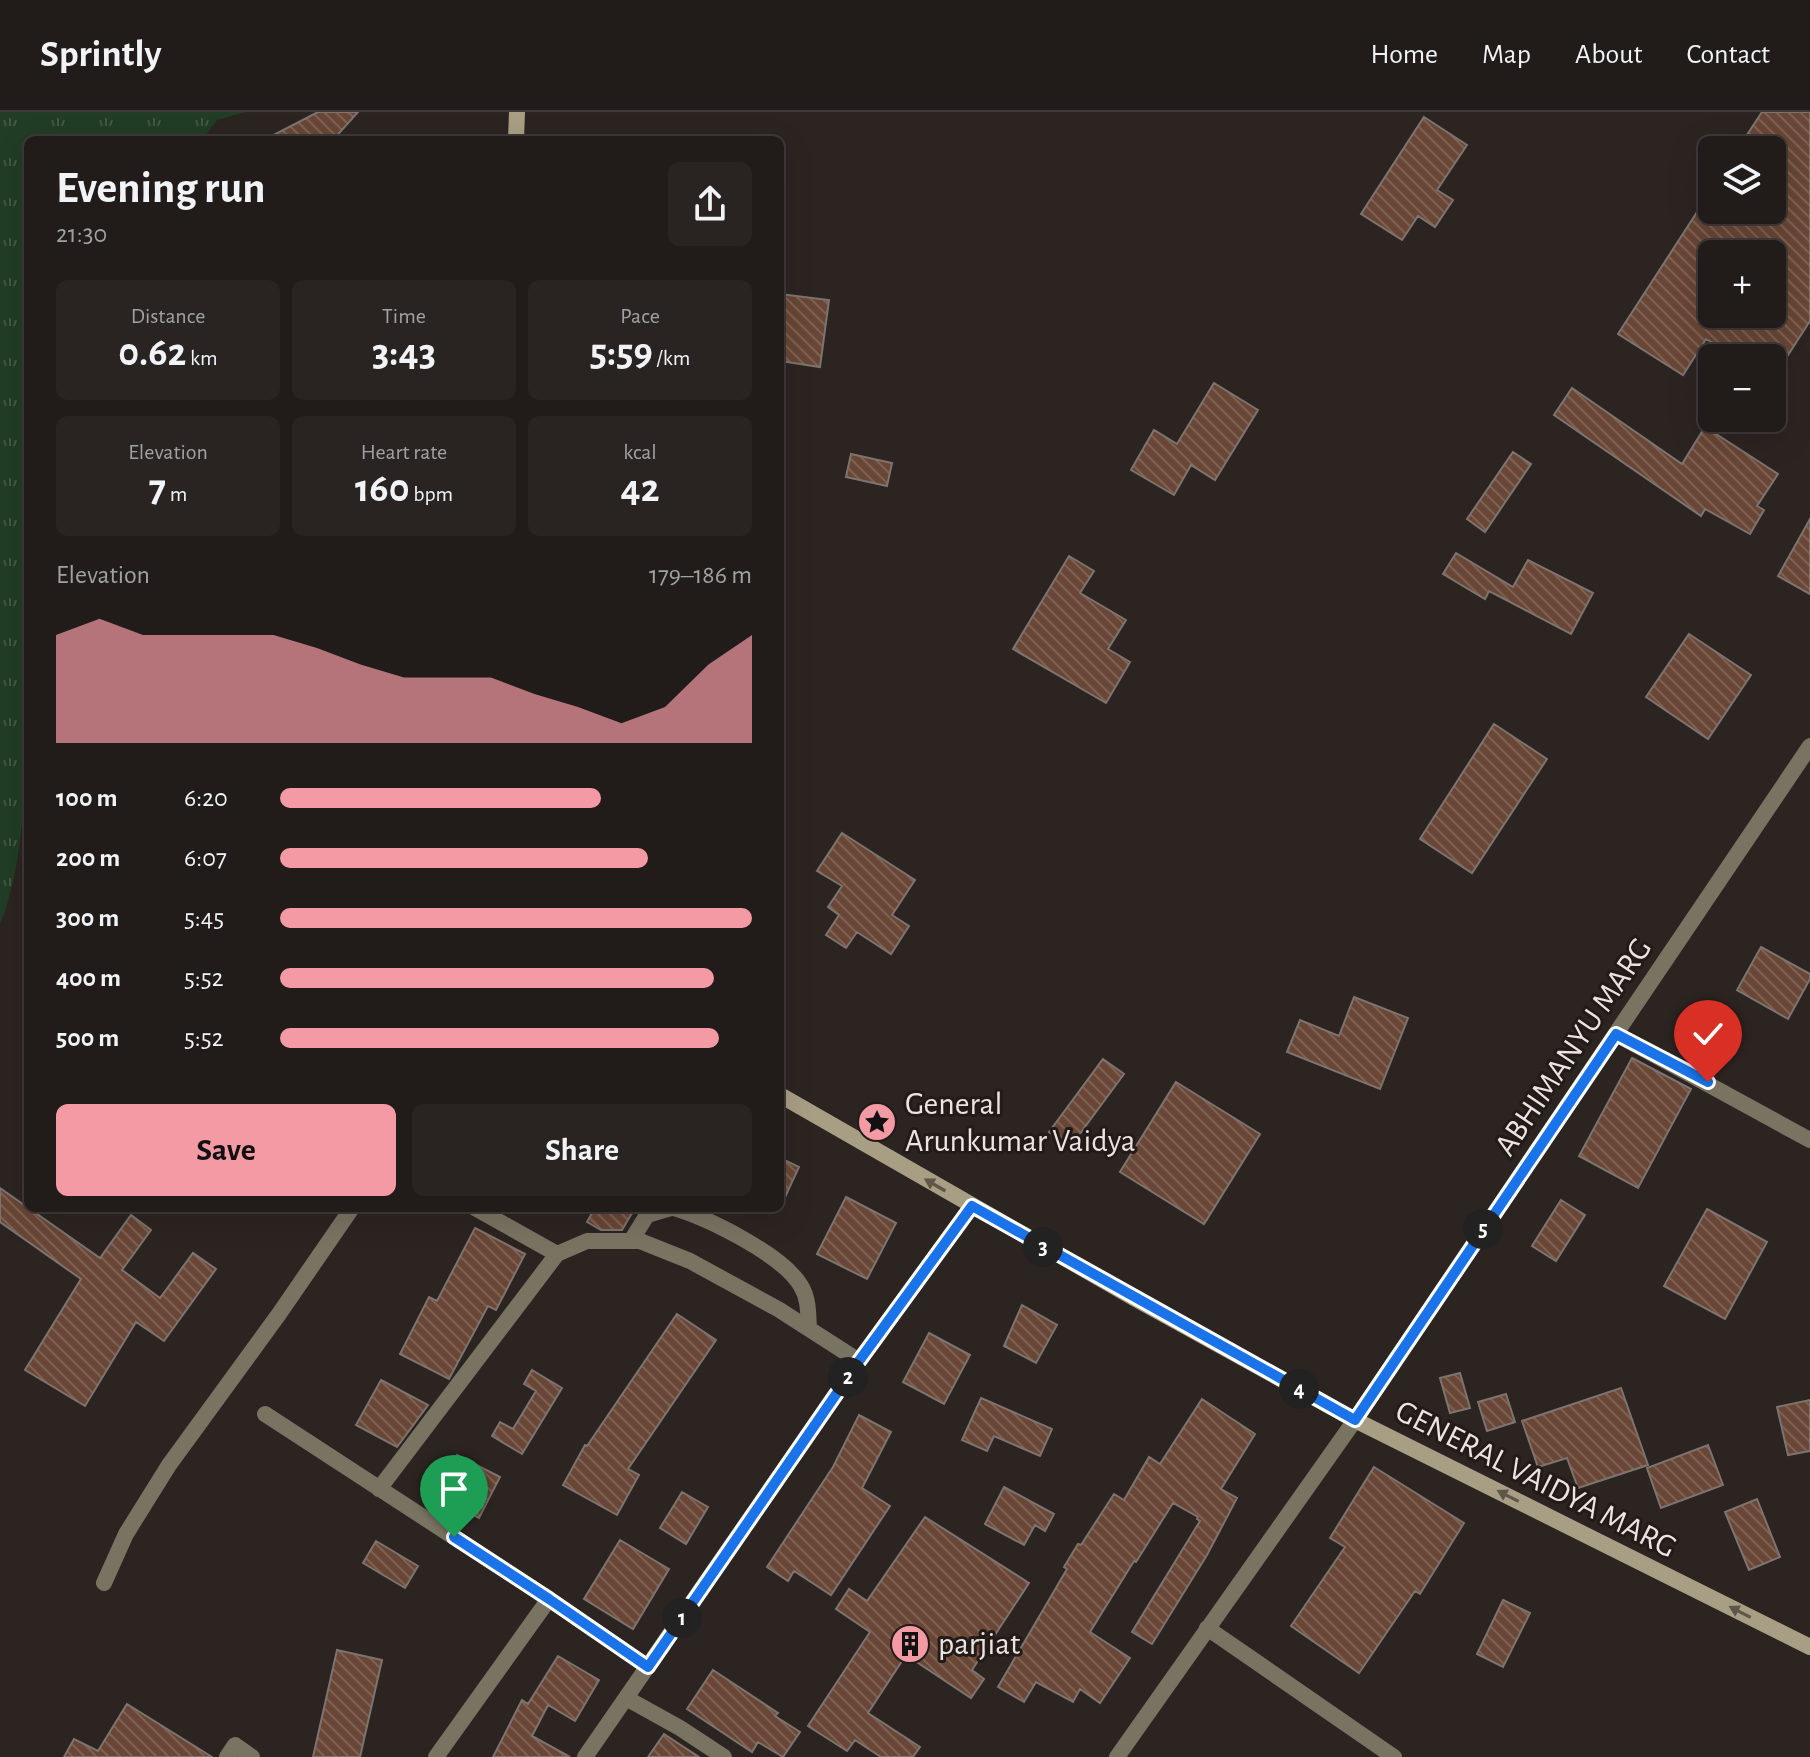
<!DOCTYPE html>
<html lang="en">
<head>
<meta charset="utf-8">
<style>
	:root { --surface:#211b19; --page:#292422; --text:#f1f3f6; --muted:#a2a1a2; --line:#3e3938; --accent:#f49aa4 }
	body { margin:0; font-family:"Alegreya Sans",sans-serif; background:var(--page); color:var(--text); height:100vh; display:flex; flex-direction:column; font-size:30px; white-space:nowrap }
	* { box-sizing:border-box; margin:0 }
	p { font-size:26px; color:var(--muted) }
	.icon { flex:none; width:44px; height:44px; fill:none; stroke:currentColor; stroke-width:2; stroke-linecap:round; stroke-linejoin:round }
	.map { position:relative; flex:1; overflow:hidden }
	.side { position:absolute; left:24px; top:24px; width:760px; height:1076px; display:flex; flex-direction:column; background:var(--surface); border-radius:12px; box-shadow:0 8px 32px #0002,0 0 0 2px var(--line) }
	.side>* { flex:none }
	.fabs { position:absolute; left:1698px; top:24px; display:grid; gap:16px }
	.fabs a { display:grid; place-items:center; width:88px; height:88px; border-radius:12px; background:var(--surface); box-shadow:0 8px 32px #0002,0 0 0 2px var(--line); font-size:40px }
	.pin { position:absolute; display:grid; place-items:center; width:68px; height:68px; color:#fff; margin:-82px -34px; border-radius:50% 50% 50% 0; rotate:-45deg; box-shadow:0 0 8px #0007 }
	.pin .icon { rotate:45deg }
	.km { position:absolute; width:40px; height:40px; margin:-20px; border-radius:50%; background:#222; color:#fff; font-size:22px; line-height:40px; text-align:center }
	.round { display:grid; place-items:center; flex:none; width:84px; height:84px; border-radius:12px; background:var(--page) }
	.head { display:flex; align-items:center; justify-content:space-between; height:136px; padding:0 32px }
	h1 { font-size:44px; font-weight:700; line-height:60px }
	.stats { display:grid; grid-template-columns:repeat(3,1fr); gap:12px; height:136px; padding:8px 32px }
	.stats div { display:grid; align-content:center; border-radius:12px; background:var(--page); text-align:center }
	.stats b { font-size:40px; font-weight:700 }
	.stats small { font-size:22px; font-weight:400 }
	.stats p { font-size:22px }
	.chart { height:224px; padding:16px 32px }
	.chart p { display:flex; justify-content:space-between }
	.chart svg { width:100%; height:144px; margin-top:8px; fill:var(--accent); opacity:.7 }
	.primary-button { display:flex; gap:16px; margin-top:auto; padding:16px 32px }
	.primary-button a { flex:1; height:92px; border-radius:12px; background:var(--accent); color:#111; font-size:32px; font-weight:700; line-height:92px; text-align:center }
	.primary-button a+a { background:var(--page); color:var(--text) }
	ul { padding:0 32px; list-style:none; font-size:26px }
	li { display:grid; grid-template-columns:128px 96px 1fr; align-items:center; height:60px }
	li i { height:20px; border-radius:10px; background:var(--accent) }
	header { display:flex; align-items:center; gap:48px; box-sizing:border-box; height:112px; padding:0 40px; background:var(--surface); border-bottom:2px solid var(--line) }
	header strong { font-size:38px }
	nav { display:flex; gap:44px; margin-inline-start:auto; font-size:28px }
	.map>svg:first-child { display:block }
	.grass { fill:url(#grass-tufts) }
	.building { fill:url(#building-back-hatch); stroke:#7d7470; stroke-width:2; fill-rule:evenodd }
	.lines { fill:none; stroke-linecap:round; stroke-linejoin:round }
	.street { stroke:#797362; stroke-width:16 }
	.secondary { stroke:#a89e84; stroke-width:16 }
	.oneway { fill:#5e5649 }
	.route-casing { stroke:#fff; stroke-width:16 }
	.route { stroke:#1a73e8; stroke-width:10 }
	.labels { text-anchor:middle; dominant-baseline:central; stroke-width:6; stroke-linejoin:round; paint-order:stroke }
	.street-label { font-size:32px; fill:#eae5e2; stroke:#221b18 }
	.poi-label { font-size:32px; fill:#eae5e2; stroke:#221b18; text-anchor:start }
</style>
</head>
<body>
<header>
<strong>Sprintly</strong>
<nav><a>Home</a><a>Map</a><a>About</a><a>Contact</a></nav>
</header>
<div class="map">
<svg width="1810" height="1645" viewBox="0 0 1810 1645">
	<defs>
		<pattern id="grass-tufts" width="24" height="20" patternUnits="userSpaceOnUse" patternTransform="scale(2)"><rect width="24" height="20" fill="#213d25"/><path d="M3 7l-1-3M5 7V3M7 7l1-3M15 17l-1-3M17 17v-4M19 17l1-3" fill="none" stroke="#415944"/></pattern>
		<pattern id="building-back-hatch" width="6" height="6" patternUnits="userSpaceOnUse" patternTransform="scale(2)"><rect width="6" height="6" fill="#694635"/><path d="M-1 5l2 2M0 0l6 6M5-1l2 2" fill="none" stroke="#7f6152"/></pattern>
	</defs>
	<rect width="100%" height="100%" fill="#2c2421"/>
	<path class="grass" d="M0 0H245L217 8 202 28H28C28 215 34 404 26 591 23 664 28 743 0 812Z"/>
	<path class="building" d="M318 0H358L333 28H264Z
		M1762 0H1810V209L1772 268V246H1738L1706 227 1683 263 1618 222 1712 77V98H1772V38H1737ZM1712 142H1772V202H1712Z
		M1424 5 1467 33 1437 78 1453 88 1435 115 1418 104 1402 128 1361 102Z
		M780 182 829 188 820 255 780 249Z
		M1214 271 1258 298 1215 368 1191 353 1174 383 1131 358 1154 318 1177 332Z
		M1572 276 1682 352 1705 315 1778 362 1757 394 1764 398 1750 422 1705 397 1701 404 1554 303Z
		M1513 340 1531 352 1485 420 1467 407Z
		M851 342 892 351 887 374 846 365Z
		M1810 407V482L1778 464Z
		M1456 441 1513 475 1528 448 1593 481 1571 522 1489 479 1485 487 1443 462Z
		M1069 444 1094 459 1080 481 1126 508 1108 537 1130 550 1106 591 1013 537Z
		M1689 522 1751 563 1708 627 1646 585Z
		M1494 612 1547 647 1472 761 1420 727Z
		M842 721 915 768 892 803 909 814 891 842 857 820 846 836 826 823 839 803 828 795 842 774 817 759Z
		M1761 835 1810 862V867L1788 907 1737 878Z
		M1354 885 1408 906 1380 977 1287 940 1300 908 1339 924Z
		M1632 946 1691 977 1638 1076 1579 1044Z
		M1103 947 1124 962 1070 1035 1049 1020Z
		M1176 970 1260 1022 1204 1112 1120 1060Z
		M780 1046 799 1055 780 1096Z
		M0 1076 100 1146 131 1103 151 1118 122 1158 160 1186 193 1141 216 1157 164 1229 136 1210 85 1294 25 1258 81 1167 0 1110Z
		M846 1085 896 1111 867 1167 817 1142Z
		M1561 1088 1585 1103 1556 1149 1532 1134Z
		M595 1096H635L622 1118H601L587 1110Z
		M1707 1097 1767 1130 1725 1207 1664 1174Z
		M475 1116 525 1142 496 1198 488 1194 449 1267 400 1242 429 1185 437 1189Z
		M1022 1193 1057 1213 1036 1251 1004 1234Z
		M677 1202 716 1228 628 1357 639 1363 617 1403 563 1373 585 1333 587 1334Z
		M929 1221 970 1243 944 1292 903 1270Z
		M532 1258 562 1276 522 1342 492 1324 500 1310 513 1317 536 1279 524 1272Z
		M1460 1261 1470 1296 1450 1301 1440 1266Z
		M381 1268 428 1293 397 1335 356 1313Z
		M1621 1276 1648 1353 1578 1376 1567 1346 1538 1355 1522 1309Z
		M1506 1282 1515 1310 1487 1319 1478 1290Z
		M981 1286 1052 1317 1040 1344 994 1324 987 1339 962 1328Z
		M1202 1287 1255 1322 1221 1377 1237 1386 1207 1443 1152 1532 1132 1520 1200 1409 1197 1407 1198 1405 1173 1391 1136 1450 1134 1449 1090 1520 1130 1546 1100 1591 1080 1577 1073 1590 1036 1570 1024 1590 998 1575 1067 1457 1064 1455 1078 1432 1081 1433 1114 1382 1124 1388 1149 1345 1160 1352Z
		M1810 1288V1339L1788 1343 1777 1295Z
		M859 1303 891 1320 862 1376 890 1394 831 1483 794 1459 788 1469 767 1455 833 1355Z
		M1708 1333 1723 1373 1661 1396 1647 1356Z
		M457 1343 500 1365 479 1406 435 1383Z
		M1374 1355 1464 1411 1420 1482 1415 1479 1359 1561 1291 1514 1345 1435 1330 1426Z
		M1004 1375 1054 1402 1045 1419 1035 1413 1024 1433 985 1412Z
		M682 1380 708 1395 686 1432 660 1416Z
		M1757 1387 1780 1445 1749 1458 1725 1400Z
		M925 1405 1029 1471 972 1558 984 1567 971 1586 906 1543 868 1601 920 1635 913 1645H881L855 1628 847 1639 808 1614 870 1520 836 1497 849 1477 867 1489Z
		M620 1428 669 1457 633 1517 584 1487Z
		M376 1429 418 1454 405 1476 363 1451Z
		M1503 1488 1530 1501 1503 1555 1477 1542Z
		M337 1538 382 1548 360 1645H313Z
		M558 1544 599 1568 575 1609 548 1593 532 1624 570 1645H493L522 1588 528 1592Z
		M713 1558 778 1601 775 1604 800 1620 783 1645 758 1630 752 1640 687 1597Z
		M127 1592 212 1645H64L74 1627 98 1639Z
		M664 1622 699 1645H648Z"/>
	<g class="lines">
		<path class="street" d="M1616 922 1810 1028
			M475 1096 557 1142
			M674 1096C708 1106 783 1143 801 1174 809 1187 808 1202 809 1217
			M631 1129 647 1103 671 1096
			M265 1302 549 1487 648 1555
			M379 1377 557 1142 587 1129H640L690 1149 778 1197 859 1249
			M104 1471 126 1422 169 1353 279 1202 352 1096
			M1207 1516 1394 1645
			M626 1586 680 1616 724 1645
			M227 1645 235 1633 252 1645
			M436 1645 549 1487
			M585 1645 859 1249 972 1094
			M1117 1645 1355 1308 1810 634"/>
		<path class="secondary" d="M516 28 517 0
			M780 983 1134 1186 1355 1308 1810 1535"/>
	</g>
	<defs><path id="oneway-solid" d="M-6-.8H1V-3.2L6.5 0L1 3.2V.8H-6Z" transform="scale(2)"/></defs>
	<g class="oneway">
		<use href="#oneway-solid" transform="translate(935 1073) rotate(-150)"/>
		<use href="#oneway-solid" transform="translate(1508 1384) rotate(-153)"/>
		<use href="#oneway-solid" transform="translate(1740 1500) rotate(-153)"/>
	</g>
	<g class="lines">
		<g class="route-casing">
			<path id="route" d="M454 1425 549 1487 648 1555 859 1249 972 1094 1355 1308 1616 922 1708 970"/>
		</g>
		<use href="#route" class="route"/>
	</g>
	<defs>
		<g id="sight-disc" transform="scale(2)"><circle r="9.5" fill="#f49aa4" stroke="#221b18"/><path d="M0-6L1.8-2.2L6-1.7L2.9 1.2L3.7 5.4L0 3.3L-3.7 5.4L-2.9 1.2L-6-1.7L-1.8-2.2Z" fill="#111"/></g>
		<g id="building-disc" transform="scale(2)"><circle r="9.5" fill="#f49aa4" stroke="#221b18"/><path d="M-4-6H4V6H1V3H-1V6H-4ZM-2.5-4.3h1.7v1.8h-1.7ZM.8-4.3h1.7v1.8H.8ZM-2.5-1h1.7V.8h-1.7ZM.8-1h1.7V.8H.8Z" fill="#111"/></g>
	</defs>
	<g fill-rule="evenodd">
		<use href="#sight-disc" x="877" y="1010"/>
		<use href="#building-disc" x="910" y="1532"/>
	</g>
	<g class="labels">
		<g class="street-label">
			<text transform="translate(1573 935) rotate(-56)">ABHIMANYU MARG</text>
			<text transform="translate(1536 1367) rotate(27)">GENERAL VAIDYA MARG</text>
		</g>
		<g class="poi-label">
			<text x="905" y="992">General<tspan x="905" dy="37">Arunkumar Vaidya</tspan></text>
			<text x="938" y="1532">parjiat</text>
		</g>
	</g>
</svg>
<div class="fabs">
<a><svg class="icon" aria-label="layers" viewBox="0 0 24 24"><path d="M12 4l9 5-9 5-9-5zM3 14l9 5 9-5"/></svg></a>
<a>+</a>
<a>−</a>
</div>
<div class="pin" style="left:454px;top:1425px;background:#1e9e55"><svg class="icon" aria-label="arrive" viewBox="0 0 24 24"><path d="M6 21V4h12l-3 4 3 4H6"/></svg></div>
<div class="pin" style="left:1708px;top:970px;background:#d93025"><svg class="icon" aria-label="check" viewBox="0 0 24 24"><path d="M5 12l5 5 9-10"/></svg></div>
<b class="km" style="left:682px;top:1506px">1</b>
<b class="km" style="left:848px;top:1265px">2</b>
<b class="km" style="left:1043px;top:1135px">3</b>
<b class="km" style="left:1299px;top:1277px">4</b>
<b class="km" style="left:1483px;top:1117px">5</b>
<section class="side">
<div class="head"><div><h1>Evening run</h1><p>21:30</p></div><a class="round"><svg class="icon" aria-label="share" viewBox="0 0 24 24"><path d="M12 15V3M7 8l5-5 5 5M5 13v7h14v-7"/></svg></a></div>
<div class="stats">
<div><p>Distance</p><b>0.62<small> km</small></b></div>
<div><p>Time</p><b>3:43</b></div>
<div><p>Pace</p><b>5:59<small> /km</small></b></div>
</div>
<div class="stats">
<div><p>Elevation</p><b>7<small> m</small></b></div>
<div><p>Heart rate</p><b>160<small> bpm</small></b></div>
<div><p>kcal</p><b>42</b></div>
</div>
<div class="chart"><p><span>Elevation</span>179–186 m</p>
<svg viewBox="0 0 160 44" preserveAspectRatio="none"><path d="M0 44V11L10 6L20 11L30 11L40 11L50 11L60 15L70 20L80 24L90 24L100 24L110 29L120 33L130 38L140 33L150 20L160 11V44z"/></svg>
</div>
<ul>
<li><b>100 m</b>6:20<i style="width:68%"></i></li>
<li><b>200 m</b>6:07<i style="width:78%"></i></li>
<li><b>300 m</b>5:45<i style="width:100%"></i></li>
<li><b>400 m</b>5:52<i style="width:92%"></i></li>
<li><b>500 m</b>5:52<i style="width:93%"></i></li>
</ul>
<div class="primary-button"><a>Save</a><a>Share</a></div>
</section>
</div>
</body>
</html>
